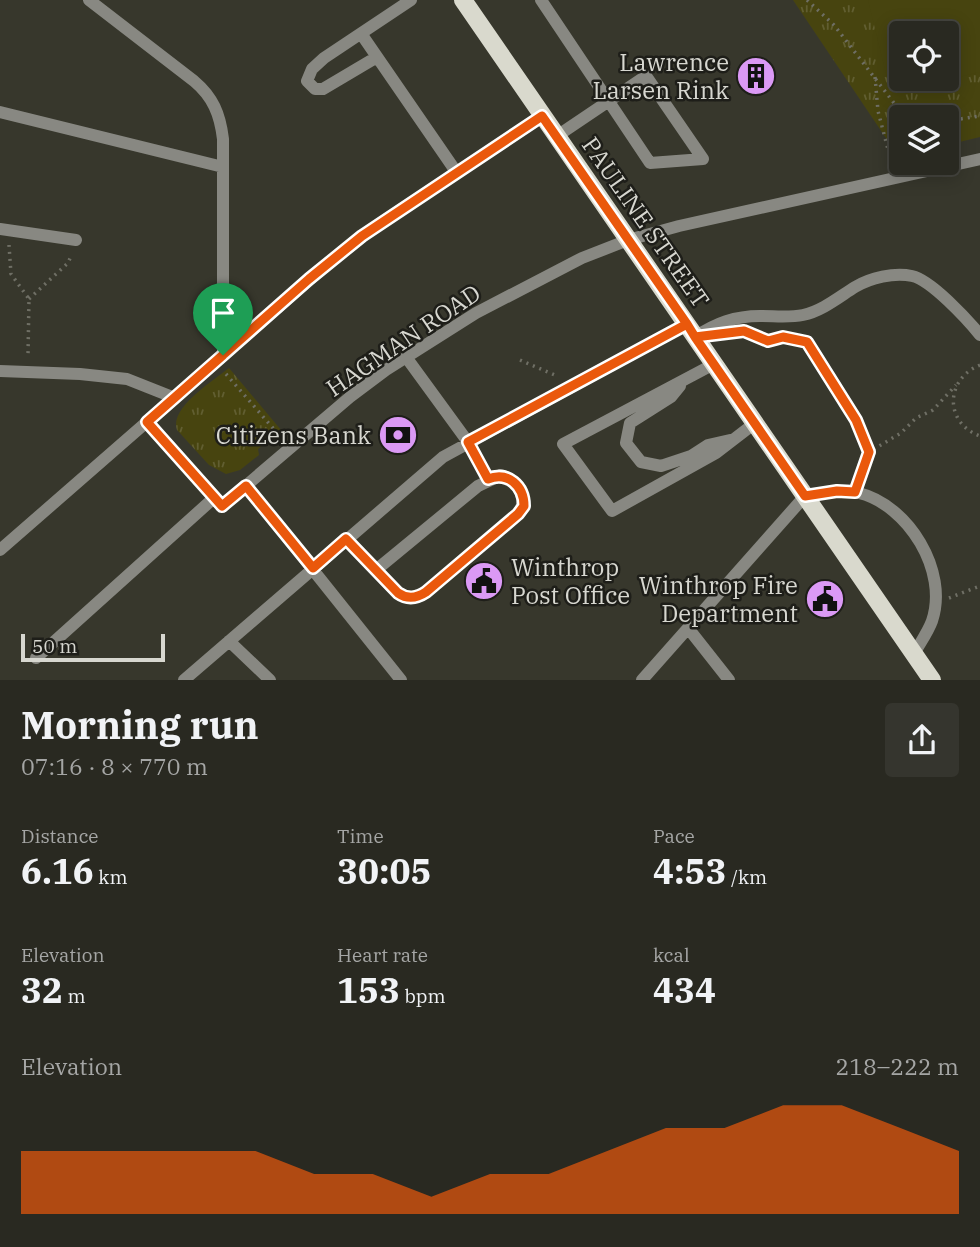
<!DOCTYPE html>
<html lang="en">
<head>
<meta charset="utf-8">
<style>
	:root { --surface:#292921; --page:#35352e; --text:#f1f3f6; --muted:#a5a6a5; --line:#45453f; --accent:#ea580c }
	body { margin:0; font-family:"IBM Plex Serif",serif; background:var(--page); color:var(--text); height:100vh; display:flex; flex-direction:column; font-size:26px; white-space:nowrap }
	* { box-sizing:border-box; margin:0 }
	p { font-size:23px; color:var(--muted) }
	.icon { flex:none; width:38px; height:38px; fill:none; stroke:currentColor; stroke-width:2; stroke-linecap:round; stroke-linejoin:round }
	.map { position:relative; height:680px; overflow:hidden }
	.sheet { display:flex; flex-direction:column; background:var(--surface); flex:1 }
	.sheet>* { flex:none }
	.tools { position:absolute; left:889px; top:21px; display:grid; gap:14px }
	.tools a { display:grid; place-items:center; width:70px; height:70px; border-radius:7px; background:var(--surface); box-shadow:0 4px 18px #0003,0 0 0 2px var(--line); font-size:35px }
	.scale { position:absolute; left:21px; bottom:18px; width:144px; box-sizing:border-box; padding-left:7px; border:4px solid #d7d7d0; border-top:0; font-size:19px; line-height:24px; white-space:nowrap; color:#d7d7d0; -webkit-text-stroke:5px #1e1e19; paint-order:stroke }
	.pin { position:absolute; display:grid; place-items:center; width:60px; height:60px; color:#fff; margin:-72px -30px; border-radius:50% 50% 50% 0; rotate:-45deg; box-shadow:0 0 7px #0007 }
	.pin .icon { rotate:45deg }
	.round { display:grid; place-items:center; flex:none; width:74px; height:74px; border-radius:7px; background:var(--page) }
	.overview { display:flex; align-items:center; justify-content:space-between; height:119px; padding:0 21px }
	h1 { font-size:38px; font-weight:800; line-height:52px }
	.stats { display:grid; grid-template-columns:repeat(3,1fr); gap:10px; height:119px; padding:7px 21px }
	.stats div { display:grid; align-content:center }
	.stats b { font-size:35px; font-weight:800 }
	.stats small { font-size:19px; font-weight:400 }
	.stats p { font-size:19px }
	.chart { height:196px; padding:14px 21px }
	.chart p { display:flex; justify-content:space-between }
	.chart svg { width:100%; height:126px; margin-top:7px; fill:var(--accent); opacity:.7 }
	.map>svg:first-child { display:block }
	.park { fill:url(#park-tufts); fill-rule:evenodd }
	.pitch { fill:#47440f; fill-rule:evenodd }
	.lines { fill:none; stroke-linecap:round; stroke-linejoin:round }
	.path { stroke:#6f6f65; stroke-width:3.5; stroke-dasharray:2 5; stroke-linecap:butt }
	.minor { stroke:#888882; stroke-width:12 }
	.major { stroke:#d9d9cd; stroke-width:18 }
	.route-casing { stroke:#fff; stroke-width:14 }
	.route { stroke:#ea580c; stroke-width:9 }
	.labels { text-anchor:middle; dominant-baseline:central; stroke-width:5; stroke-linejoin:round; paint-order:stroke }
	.poi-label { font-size:24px; fill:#d7d7d0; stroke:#1e1e19; text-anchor:end }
	.street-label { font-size:24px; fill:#d7d7d0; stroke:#1e1e19 }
</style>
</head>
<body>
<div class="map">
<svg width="980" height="680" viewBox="0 0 980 680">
	<defs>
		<pattern id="park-tufts" width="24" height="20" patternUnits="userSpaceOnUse" patternTransform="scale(1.75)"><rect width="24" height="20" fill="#47440f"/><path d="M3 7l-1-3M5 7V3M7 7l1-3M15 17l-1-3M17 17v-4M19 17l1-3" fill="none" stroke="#615e31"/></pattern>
	</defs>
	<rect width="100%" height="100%" fill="#37372c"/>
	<path class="park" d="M793 0H980V137L947 145V117H901V155L898 156ZM901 33H947V79H901Z
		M229 368 281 430 258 449 259 455 240 470 226 474 209 465 177 430C169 408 213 381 229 368Z"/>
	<path class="pitch" d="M868 0H980V72L899 91 888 82ZM901 33H947V79H901Z"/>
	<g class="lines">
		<path class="path" d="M807 0 834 25 894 103 913 117
			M875 77 878 111 892 165
			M947 121 980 116
			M9 245 11 274 29 299 28 356
			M29 299 68 263 71 256
			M746 332 768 341 783 337 807 342 856 420 869 452
			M520 360 557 376
			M980 365C945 379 944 423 980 436
			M226 374 279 435
			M859 480 869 452 901 433 916 418 933 410 956 385
			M949 598 980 586"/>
		<path class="minor" d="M89 0 194 81C213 97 220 114 223 139V355
			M541 0 650 163 703 159
			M362 35 457 173
			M377 57 323 89H315L307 81 312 69 324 58 411 0
			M0 112 223 167
			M557 136 646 76 703 159
			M0 229 76 240
			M695 337C716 323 735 316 760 316 775 316 789 318 803 315 822 311 839 297 855 287 870 278 894 272 912 276 931 280 967 319 980 335
			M406 357 468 442 488 479
			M714 364 563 444 612 511 716 453 755 423
			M0 371 80 374 127 379 175 398
			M680 386 671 397 630 423 626 443 641 462 661 466 691 456 708 445 730 440
			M147 422 222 506 350 397 386 370 476 313 582 258 628 240 679 226 980 159
			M501 475C517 479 529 499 518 514L422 595C401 604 389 584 376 570L478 486Z
			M246 486 401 680
			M346 539 376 570
			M0 550 345 249 382 222 543 116
			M688 628 729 680
			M229 641 270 680
			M36 658 215 497
			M184 680 443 457 687 324
			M642 680 805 496C823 493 841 489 859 493 908 505 949 571 932 621 928 632 920 643 914 654"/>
		<path class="major" d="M463 0 932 680"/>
	</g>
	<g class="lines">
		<g class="route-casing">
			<path id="route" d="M223 355 147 422 222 506 246 486 313 568 346 539 398 593C408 600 417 598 426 592L518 514 524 506C524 486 508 471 488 479L468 442 687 324 695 337 805 496 837 491 855 492 869 452 856 420 807 342 783 337 768 341 744 331 695 337 687 324 542 116 362 236 309 279 223 355"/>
		</g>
		<use href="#route" class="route"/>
	</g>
	<defs>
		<g id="building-disc" transform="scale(2.0125)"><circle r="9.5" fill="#db99f5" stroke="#1e1e19"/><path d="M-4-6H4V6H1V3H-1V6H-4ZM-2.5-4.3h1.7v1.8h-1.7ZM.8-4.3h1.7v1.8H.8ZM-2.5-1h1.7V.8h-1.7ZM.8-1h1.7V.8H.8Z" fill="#111"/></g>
		<g id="bank-disc" transform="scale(2.0125)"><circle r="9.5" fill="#db99f5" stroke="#1e1e19"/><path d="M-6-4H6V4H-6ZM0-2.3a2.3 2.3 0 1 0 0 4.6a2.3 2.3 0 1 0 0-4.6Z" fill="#111"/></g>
		<g id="civic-disc" transform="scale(2.0125)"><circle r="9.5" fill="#db99f5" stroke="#1e1e19"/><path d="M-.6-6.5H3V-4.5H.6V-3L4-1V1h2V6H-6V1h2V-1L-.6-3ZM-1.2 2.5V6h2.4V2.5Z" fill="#111"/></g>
	</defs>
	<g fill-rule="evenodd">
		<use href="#building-disc" x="756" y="76"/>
		<use href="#bank-disc" x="398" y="435"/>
		<use href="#civic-disc" x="484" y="581"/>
		<use href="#civic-disc" x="825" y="599"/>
	</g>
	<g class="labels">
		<g class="poi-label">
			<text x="729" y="62">Lawrence<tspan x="729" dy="28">Larsen Rink</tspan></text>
			<text x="371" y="435">Citizens Bank</text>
			<text x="511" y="567" text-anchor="start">Winthrop<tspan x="511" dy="28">Post Office</tspan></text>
			<text x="798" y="585">Winthrop Fire<tspan x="798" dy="28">Department</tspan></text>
		</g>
		<g class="street-label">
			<text transform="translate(646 222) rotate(55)">PAULINE STREET</text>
			<text transform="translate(403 340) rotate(-34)">HAGMAN ROAD</text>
		</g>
	</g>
</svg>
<div class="tools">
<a><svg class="icon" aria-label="locate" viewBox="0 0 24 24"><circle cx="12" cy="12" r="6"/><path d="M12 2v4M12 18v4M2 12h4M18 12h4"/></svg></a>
<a><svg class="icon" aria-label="layers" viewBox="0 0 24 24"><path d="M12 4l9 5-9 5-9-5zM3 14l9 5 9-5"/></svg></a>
</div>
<div class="scale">50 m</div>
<div class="pin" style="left:223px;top:355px;background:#1e9e55"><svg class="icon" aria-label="arrive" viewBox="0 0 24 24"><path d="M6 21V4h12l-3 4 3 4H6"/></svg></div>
</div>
<section class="sheet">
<div class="overview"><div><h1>Morning run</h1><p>07:16 · 8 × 770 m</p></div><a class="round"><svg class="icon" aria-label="share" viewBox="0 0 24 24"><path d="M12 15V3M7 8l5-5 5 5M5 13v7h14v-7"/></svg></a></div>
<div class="stats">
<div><p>Distance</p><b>6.16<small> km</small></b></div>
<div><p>Time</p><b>30:05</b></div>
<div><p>Pace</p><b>4:53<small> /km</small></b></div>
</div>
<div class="stats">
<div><p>Elevation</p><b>32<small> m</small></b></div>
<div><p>Heart rate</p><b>153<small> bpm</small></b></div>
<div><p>kcal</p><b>434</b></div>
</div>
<div class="chart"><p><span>Elevation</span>218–222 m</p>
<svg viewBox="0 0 160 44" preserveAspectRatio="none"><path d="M0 44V22L10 22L20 22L30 22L40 22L50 30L60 30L70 38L80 30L90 30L100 22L110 14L120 14L130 6L140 6L150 14L160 22V44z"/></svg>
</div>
</section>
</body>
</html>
